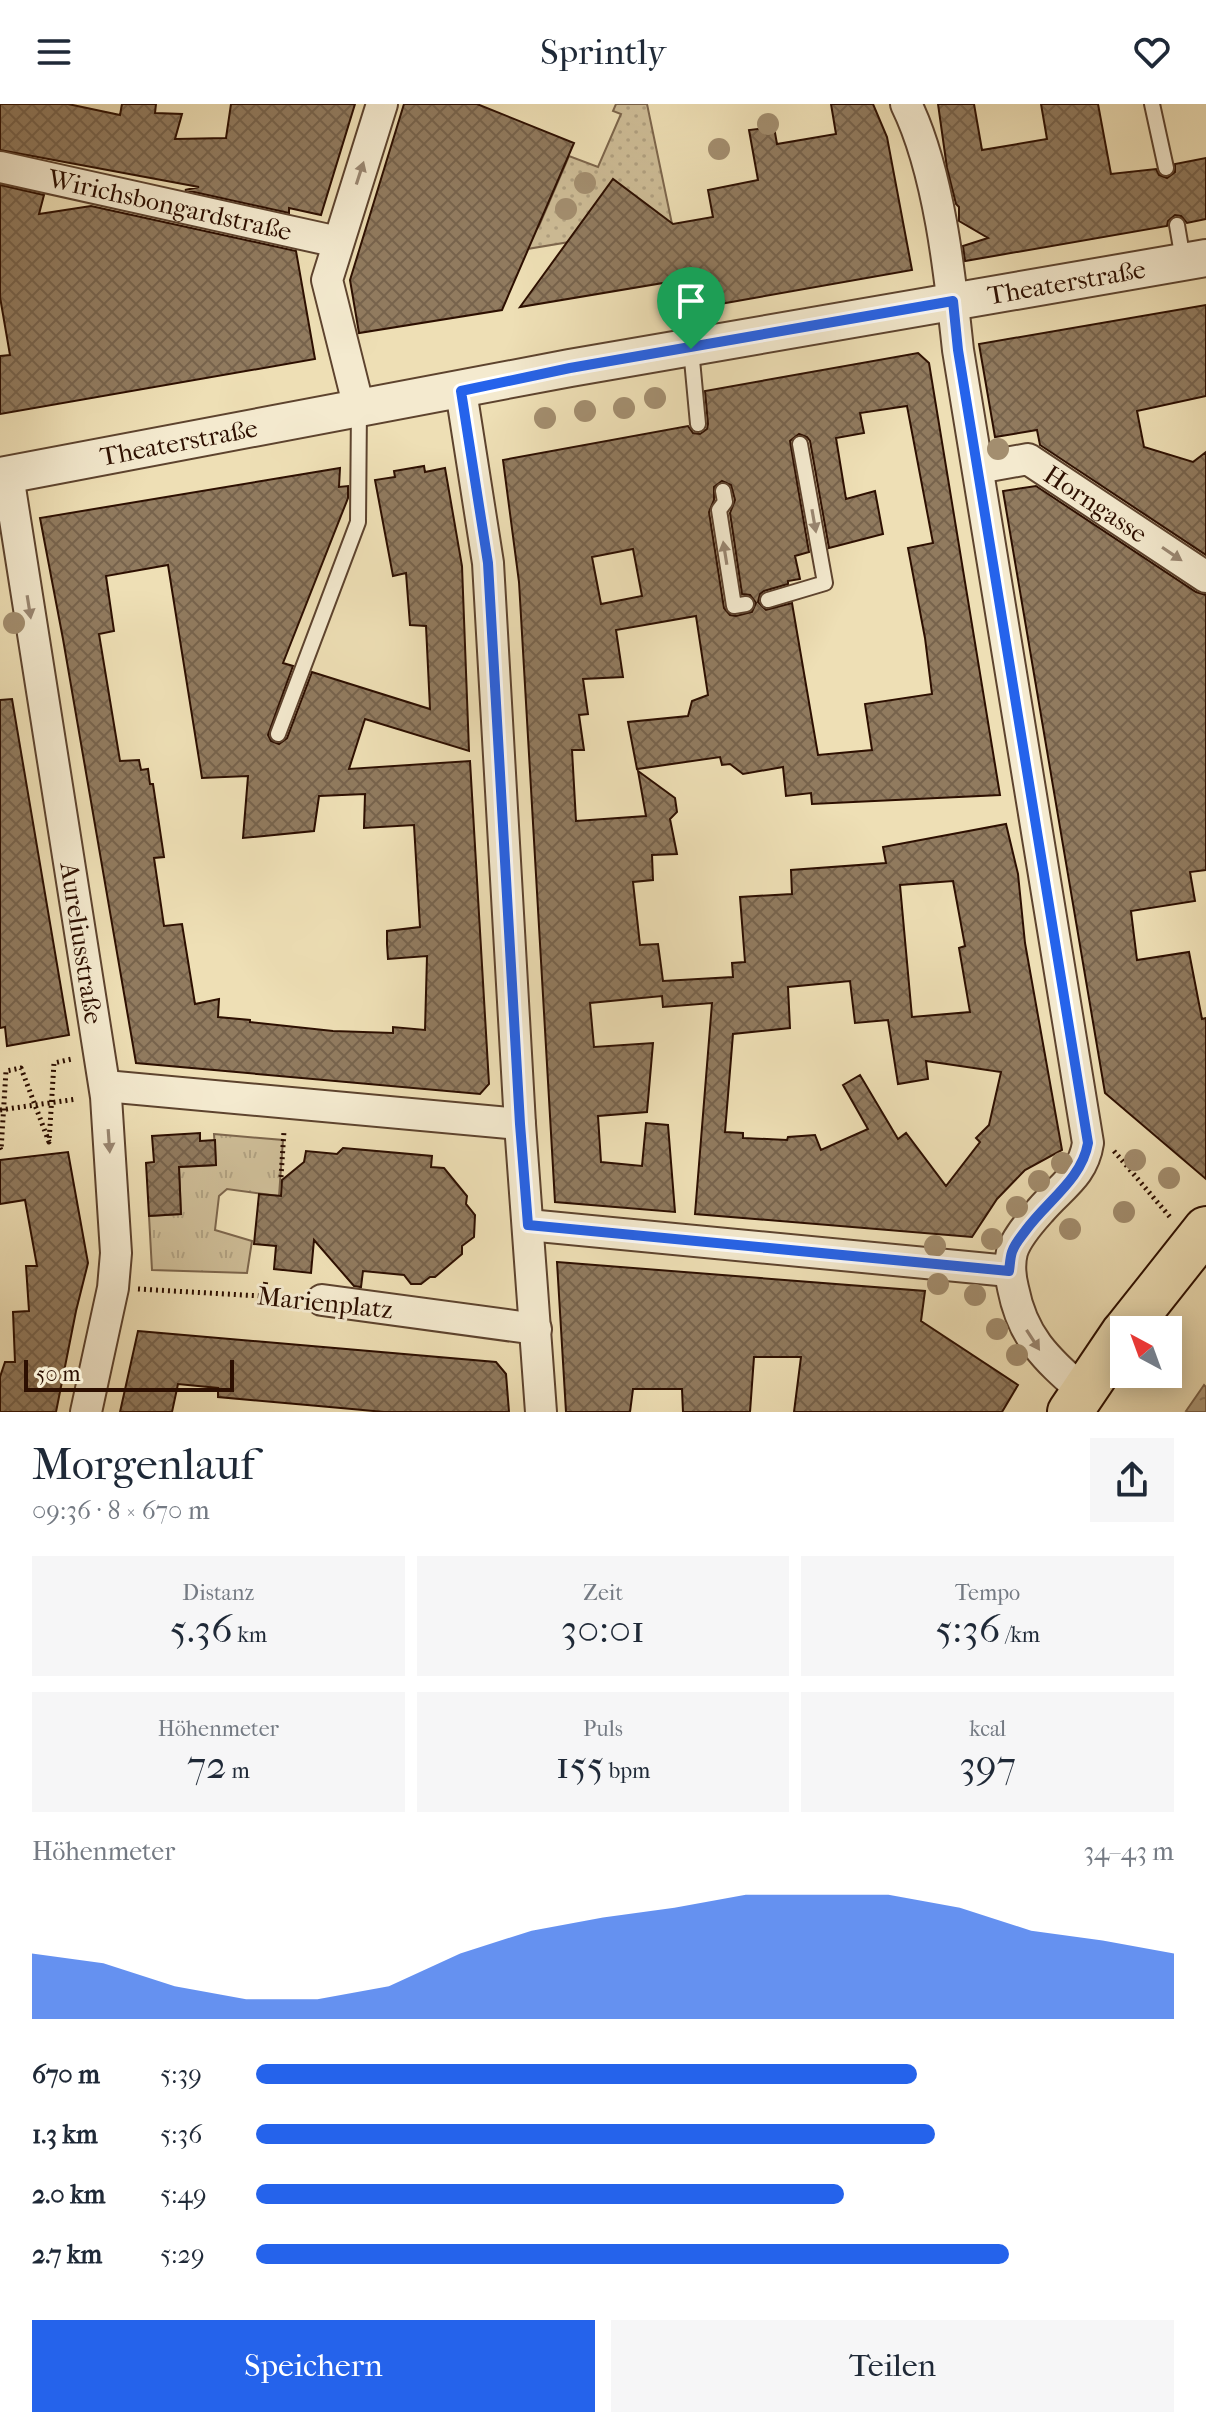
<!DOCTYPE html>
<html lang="de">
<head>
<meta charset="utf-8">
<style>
	:root { --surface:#fff; --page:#f6f6f7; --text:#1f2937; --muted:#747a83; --accent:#2563eb }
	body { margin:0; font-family:"IM FELL French Canon",serif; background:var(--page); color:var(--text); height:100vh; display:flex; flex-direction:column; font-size:30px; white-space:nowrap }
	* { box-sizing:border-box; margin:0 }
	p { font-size:26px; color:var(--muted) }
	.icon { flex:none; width:44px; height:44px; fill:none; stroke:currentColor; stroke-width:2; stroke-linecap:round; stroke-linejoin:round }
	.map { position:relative; height:1308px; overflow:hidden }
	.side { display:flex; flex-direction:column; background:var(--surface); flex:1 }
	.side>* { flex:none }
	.needle { width:52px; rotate:319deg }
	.tools { position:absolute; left:1110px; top:1212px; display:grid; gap:16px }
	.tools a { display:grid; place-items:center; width:72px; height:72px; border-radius:0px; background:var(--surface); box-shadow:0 4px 20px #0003; font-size:40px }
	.scale { position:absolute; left:24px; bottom:20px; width:210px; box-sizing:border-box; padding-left:8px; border:4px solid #2d0f01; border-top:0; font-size:22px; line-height:28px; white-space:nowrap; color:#2d0f01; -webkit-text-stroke:6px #f4eacf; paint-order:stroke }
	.pin { position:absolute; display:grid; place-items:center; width:68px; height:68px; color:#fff; margin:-82px -34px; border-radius:50% 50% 50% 0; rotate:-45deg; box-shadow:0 0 8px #0007 }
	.pin .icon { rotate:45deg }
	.round { display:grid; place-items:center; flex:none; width:84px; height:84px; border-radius:0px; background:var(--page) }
	.head { display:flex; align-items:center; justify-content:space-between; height:136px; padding:0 32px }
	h1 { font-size:44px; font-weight:600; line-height:60px }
	.stats { display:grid; grid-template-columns:repeat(3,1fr); gap:12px; height:136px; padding:8px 32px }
	.stats div { display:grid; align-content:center; border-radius:0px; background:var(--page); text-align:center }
	.stats b { font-size:40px; font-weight:600 }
	.stats small { font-size:22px; font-weight:400 }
	.stats p { font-size:22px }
	.chart { height:224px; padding:16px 32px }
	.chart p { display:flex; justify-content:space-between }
	.chart svg { width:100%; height:144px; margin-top:8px; fill:var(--accent); opacity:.7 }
	.primary-button { display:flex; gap:16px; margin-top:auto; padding:16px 32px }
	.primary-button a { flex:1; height:92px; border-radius:0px; background:var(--accent); color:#fff; font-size:32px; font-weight:600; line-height:92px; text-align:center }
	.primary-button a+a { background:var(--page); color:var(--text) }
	ul { padding:0 32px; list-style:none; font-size:26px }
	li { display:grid; grid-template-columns:128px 96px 1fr; align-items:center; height:60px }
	li i { height:20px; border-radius:10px; background:var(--accent) }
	header { display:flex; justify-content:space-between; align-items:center; height:104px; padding:0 32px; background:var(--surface); font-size:36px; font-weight:600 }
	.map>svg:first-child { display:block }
	.grass { fill:url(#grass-dots); stroke:#7d664c; stroke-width:2 }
	.park { fill:url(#park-tufts); stroke:#7d664c; stroke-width:2 }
	.water { fill:url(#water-ripples); stroke:#796148; stroke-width:2 }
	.building { fill:url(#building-cross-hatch); stroke:#2d0f01; stroke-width:2; fill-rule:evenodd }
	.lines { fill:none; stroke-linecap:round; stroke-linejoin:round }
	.service-casing { stroke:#5d432e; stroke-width:18 }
	.minor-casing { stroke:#5d432e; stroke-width:34 }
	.tertiary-casing { stroke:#5d432e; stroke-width:40 }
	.primary-casing { stroke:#2d0f01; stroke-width:48 }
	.path { stroke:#2d0f01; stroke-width:5; stroke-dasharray:2 4; stroke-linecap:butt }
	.service { stroke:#f4eacf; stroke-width:14 }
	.minor { stroke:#f4eacf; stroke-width:30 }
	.tertiary { stroke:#f4eacf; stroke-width:36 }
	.primary { stroke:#eedfb5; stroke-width:44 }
	.tree { fill:#a38e6f }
	.oneway { fill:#9a8772 }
	.route-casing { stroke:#fff; stroke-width:16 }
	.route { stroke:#2563eb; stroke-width:10 }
	.labels { text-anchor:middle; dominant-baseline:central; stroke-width:6; stroke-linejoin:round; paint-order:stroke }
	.street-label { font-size:26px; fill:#2d0f01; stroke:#f4eacf }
</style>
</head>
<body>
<header><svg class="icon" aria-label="menu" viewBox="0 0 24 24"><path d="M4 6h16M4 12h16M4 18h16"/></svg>Sprintly<svg class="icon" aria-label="heart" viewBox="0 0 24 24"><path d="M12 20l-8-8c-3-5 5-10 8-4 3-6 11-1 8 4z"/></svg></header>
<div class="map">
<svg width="1206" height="1308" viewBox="0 0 1206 1308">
	<defs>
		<pattern id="grass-dots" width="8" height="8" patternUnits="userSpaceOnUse" patternTransform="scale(2)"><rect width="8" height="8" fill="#cdbc96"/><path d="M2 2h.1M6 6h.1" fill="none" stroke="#b0a080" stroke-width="1.8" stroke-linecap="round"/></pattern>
		<pattern id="park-tufts" width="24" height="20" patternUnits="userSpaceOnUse" patternTransform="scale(2)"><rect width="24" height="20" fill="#cdbc96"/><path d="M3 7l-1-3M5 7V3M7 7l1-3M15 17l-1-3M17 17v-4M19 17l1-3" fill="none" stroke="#b0a080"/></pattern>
		<pattern id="water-ripples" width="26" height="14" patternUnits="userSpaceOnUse" patternTransform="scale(2)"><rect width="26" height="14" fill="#ac9878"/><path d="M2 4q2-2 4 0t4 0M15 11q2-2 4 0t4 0" fill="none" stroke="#8c7a60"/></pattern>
		<pattern id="building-cross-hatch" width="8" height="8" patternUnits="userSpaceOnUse" patternTransform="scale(2)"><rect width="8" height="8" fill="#917b5f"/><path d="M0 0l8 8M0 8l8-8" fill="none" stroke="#77634c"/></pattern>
	</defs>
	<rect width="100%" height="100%" fill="#eedfb5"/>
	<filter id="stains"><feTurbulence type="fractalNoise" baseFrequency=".0025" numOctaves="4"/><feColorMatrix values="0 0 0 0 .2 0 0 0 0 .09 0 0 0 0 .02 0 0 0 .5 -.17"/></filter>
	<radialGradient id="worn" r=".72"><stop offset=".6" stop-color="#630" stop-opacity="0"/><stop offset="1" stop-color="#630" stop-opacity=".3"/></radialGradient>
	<path class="grass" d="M616 0H647L672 120 614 77 569 138 521 146 520 143 539 122 569 52 598 63 621 10 613 7Z"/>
	<path class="park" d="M214 1030 283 1036 279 1092 227 1085 219 1092 215 1126 252 1137 247 1169 152 1166 149 1112 181 1110 179 1063 216 1061Z"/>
	<path class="water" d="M1204 1281 1206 1283V1308H1188L1186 1307Z"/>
	<path class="building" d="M0 0H68L120 11 122 0H156L155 9 182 10 175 35 226 34 231 0H355L321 111 289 104V109L185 86 199 83 0 46Z
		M404 0H477L574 39 502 206 359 229 350 176Z
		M831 0H873L887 33 912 166 686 206 681 176 520 203 613 75 673 120 713 113 708 86 758 76 749 26 774 23 777 40 836 30Z
		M938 0H974L982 46 1047 35 1041 0H1098L1111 70 1156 65 1159 71 1167 74 1175 68V60L1206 54V115L1187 119 1181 112 1175 111 1168 117 1167 122 965 157 963 142 988 134 959 117V103L956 100 947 64Z
		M0 81 44 91 39 110 91 102 296 147 315 255 0 310V252L10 251 0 193Z
		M1206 201V292L1137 307 1144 343 1193 358 1206 348V451L1040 341 1037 326 995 333 979 240Z
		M918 249 929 259 1000 691 812 700 811 689 786 692 783 663 743 670 730 660 722 661 720 653 637 665 628 618 688 612 692 597 708 591 696 512 616 526 623 573 583 575 588 610 579 611 584 646H572L576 717 646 712 638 667 675 694 677 708 670 715 677 750 652 751 653 776 633 778 640 841 658 840 663 877 733 873 732 859 745 858 740 793 792 790 791 766 886 759 883 743 1006 720 1018 770 1025 839 1062 1046 1025 1066 997 1095 972 1133 695 1110 712 899 663 903 662 892 590 899 594 943 653 939 647 1008 598 1012 601 1058 642 1062 646 1019 668 1021 675 1108 555 1098 519 478 503 356 688 322 693 329 700 330 707 325 708 320 705 287ZM907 302 933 439 908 444 925 534 932 590 865 600 872 646 818 651 792 499 766 506 758 498 760 490 764 487 788 480V477L800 475 795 452 809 448 790 337 799 330 807 333 810 337 829 444 883 430 875 387 846 395 836 334 864 329 860 309ZM722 377 731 381 735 396 730 409 742 490 750 491 756 499 752 508 736 512 730 511 724 504 709 408 714 396V383ZM633 445 642 492 601 500 592 453ZM953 777 965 842 959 844 970 908 912 913 900 781ZM850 877 855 919 888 916 898 980 928 975 926 957 1001 968 989 1021 976 1034 980 1038 946 1082 906 1029 898 1035 860 971 843 981 868 1025 821 1046 815 1031 788 1033 787 1036 743 1034V1029L725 1028 733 930 790 924 788 883Z
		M424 362 425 368 445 364 462 462 469 647 365 615 349 665 470 657 489 980 480 990 136 959 63 535 40 414 340 364 339 383 348 382V394L283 559 293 562 268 631 271 637 279 640 287 634 312 568 430 605 426 522 410 521 406 469 393 472 375 376 395 373 394 367ZM168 461 202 674 248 672 243 734 314 727 319 692 365 690 364 724 414 721 420 823 387 827V840L388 855 427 852 425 926 393 923V929L333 927 250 918V916L218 913 219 895 195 900 182 820 164 822 154 754 164 753 153 680H150L148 665 141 666 139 656 120 657 99 530 114 527 106 472Z
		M1036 382 1196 488 1206 491V766L1190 768 1195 797 1131 807 1137 856 1189 848 1202 915 1206 914V1075L1105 989 1003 387Z
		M12 595 69 931 7 942 5 923 0 924V596Z
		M200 1029V1037L215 1036 216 1061 179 1063 181 1110 149 1112 146 1059 154 1058 152 1032Z
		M343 1044 432 1052 431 1063 444 1064 467 1092 466 1100 475 1111 474 1133 462 1142V1150L435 1173H430L421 1180H411L404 1171 363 1167 361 1183 354 1182 314 1136 311 1169 274 1165 276 1142 254 1140 259 1090 281 1092 282 1076 304 1058 306 1047 337 1050Z
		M68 1048 88 1159 76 1207 56 1308H0V1273L5 1258H15L13 1208 29 1207 26 1162H37L25 1096 0 1100V1056Z
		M557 1158 925 1187 921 1217 1018 1281 1002 1308H794L801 1253H754L750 1308H683L682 1285H633L630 1308H566Z
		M138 1227 496 1258 506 1270 509 1308H384L352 1305 218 1293V1284L178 1280 172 1308H120Z"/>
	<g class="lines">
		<g class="service-casing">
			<path id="service" d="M1152 0 1166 64
				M1177 121 1183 156
				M691 245 698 320
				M723 387 725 398 719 406 734 502 746 500
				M768 496 825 479 800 340
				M278 630 358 418 359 304"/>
		</g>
		<g class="minor-casing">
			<g id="minor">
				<path d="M906 0C939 67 950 171 958 246L1088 1039C1083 1072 1060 1083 1040 1107 1031 1117 1016 1135 1012 1148 1009 1160 1010 1172 1013 1184 1023 1235 1047 1255 1084 1288"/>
				<path id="s1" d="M0 63 338 138"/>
				<path d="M461 287 488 459 520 1020 541 1308"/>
				<path d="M359 304 327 176 382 0"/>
				<path id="s2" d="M978 364 1028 355 1206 473"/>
				<path id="s3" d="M8 371 106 993 116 1149 113 1184 86 1308"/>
				<path d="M105 982 520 1020"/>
				<path d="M528 1121 1009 1167"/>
				<path d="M322 1196 536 1225"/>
			</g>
		</g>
		<g class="tertiary-casing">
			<g id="tertiary">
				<path id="s4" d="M0 372 570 264 1206 154"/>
			</g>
		</g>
		<g class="primary-casing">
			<path id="primary" d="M1126 1226 1206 1125
				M1070 1308 1124 1228"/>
		</g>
		<path class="path" d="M0 1006 77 995
			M0 1044 1 1046 6 967 21 964 49 1038 54 959 72 955
			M1114 1047 1170 1113
			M281 1073 284 1027
			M138 1185 296 1194
			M264 1192 266 1175"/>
		<use href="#service" class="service"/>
		<use href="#minor" class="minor"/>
		<use href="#tertiary" class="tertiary"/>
		<use href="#primary" class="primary"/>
	</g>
	<g class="tree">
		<circle cx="768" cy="20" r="11"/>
		<circle cx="719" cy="45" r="11"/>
		<circle cx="585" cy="79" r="11"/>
		<circle cx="566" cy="105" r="11"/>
		<circle cx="655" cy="294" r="11"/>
		<circle cx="624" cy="304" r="11"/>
		<circle cx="585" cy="307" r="11"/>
		<circle cx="545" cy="314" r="11"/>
		<circle cx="998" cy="345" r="11"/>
		<circle cx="14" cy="519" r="11"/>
		<circle cx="1135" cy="1056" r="11"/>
		<circle cx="1062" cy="1059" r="11"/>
		<circle cx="1169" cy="1074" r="11"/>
		<circle cx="1039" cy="1077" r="11"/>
		<circle cx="1017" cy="1103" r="11"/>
		<circle cx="1124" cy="1108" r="11"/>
		<circle cx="1070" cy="1125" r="11"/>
		<circle cx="992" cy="1135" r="11"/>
		<circle cx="935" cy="1142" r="11"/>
		<circle cx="938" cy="1180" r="11"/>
		<circle cx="975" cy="1191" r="11"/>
		<circle cx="997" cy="1225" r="11"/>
		<circle cx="1017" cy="1251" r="11"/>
	</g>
	<defs><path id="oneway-solid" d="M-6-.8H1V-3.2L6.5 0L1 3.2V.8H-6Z" transform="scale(2)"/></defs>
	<g class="oneway">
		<use href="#oneway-solid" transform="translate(360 69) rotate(-72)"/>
		<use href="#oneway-solid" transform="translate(814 417) rotate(80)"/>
		<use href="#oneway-solid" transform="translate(725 449) rotate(-99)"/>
		<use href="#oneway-solid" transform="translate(1172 450) rotate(34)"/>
		<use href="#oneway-solid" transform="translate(29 503) rotate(81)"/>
		<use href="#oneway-solid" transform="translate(109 1037) rotate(86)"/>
		<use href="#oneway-solid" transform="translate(1033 1236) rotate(57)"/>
	</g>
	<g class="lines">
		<g class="route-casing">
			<path id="route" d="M953 197 958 246 1088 1039C1082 1075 1047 1097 1026 1126 1021 1133 1015 1139 1012 1148 1010 1154 1010 1161 1009 1167L528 1121 520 1020 488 459 461 287 570 264Z"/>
		</g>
		<use href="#route" class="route"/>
	</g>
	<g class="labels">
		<g class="street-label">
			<text stroke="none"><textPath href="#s1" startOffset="174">Wirichsbongardstraße</textPath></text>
			<text stroke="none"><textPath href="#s4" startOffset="1084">Theaterstraße</textPath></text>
			<text stroke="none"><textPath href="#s4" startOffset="182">Theaterstraße</textPath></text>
			<text stroke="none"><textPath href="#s2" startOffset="132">Horngasse</textPath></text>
			<text stroke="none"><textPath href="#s3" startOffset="474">Aureliusstraße</textPath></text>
			<text transform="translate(325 1199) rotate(6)">Marienplatz</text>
		</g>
	</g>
	<rect width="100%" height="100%" filter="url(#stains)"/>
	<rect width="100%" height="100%" fill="url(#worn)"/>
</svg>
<div class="tools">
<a><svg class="needle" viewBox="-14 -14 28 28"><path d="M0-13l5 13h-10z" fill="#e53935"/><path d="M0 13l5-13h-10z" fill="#747a83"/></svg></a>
</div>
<div class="scale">50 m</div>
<div class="pin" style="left:691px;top:245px;background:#1e9e55"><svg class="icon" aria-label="arrive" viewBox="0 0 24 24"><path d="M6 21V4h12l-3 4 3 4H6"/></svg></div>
</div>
<section class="side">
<div class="head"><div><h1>Morgenlauf</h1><p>09:36 · 8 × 670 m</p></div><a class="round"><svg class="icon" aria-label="share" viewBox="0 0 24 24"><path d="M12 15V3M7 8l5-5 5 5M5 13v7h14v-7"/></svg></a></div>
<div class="stats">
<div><p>Distanz</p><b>5.36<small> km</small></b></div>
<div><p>Zeit</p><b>30:01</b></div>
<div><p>Tempo</p><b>5:36<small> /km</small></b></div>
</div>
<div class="stats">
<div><p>Höhenmeter</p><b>72<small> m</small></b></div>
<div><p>Puls</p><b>155<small> bpm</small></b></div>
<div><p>kcal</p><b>397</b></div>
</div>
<div class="chart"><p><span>Höhenmeter</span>34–43 m</p>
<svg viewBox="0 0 160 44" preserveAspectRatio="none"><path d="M0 44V24L10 27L20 34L30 38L40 38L50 34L60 24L70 17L80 13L90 10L100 6L110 6L120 6L130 10L140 17L150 20L160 24V44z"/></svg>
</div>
<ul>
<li><b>670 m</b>5:39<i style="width:72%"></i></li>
<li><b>1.3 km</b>5:36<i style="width:74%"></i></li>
<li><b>2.0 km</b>5:49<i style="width:64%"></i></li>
<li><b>2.7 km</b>5:29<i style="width:82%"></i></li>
</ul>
<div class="primary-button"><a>Speichern</a><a>Teilen</a></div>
</section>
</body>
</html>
